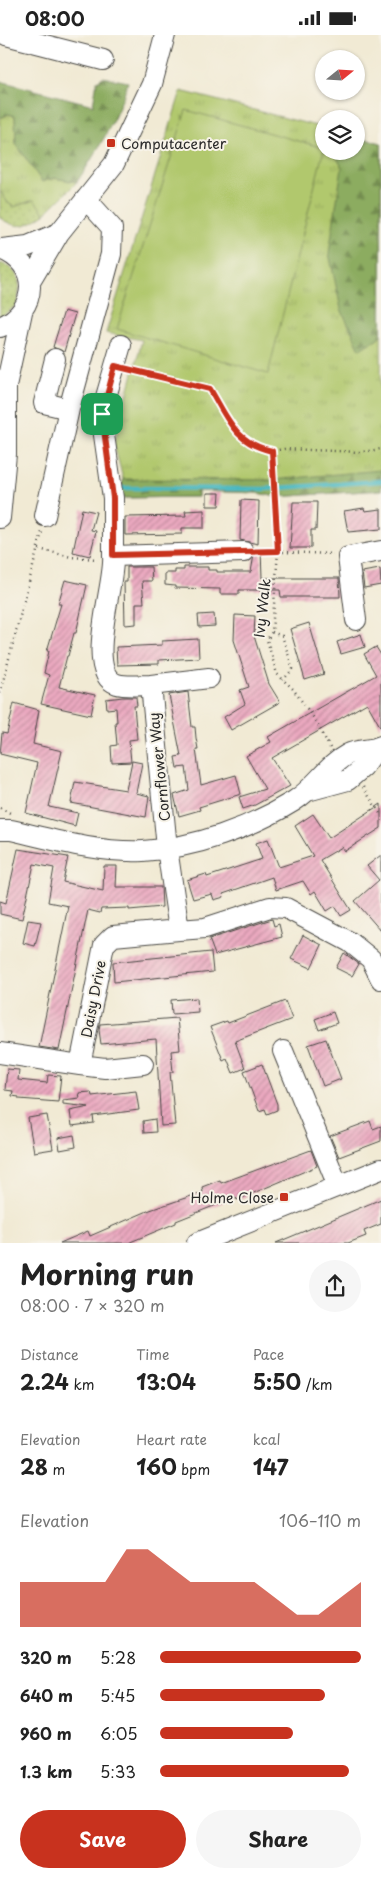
<!DOCTYPE html>
<html lang="en">
<head>
<meta charset="utf-8">
<style>
	:root { --surface:#fff; --page:#f6f6f6; --text:#222; --muted:#767676; --accent:#c8321e }
	body { margin:0; font-family:"Playpen Sans",sans-serif; background:var(--page); color:var(--text); height:100vh; display:flex; flex-direction:column; font-size:19px; white-space:nowrap }
	* { box-sizing:border-box; margin:0 }
	p { font-size:16px; color:var(--muted) }
	.icon { flex:none; width:28px; height:28px; fill:none; stroke:currentColor; stroke-width:2; stroke-linecap:round; stroke-linejoin:round }
	.map { position:relative; height:1208px; overflow:hidden }
	.drawer { display:flex; flex-direction:column; background:var(--surface); flex:1 }
	.drawer>* { flex:none }
	.needle { width:32px; rotate:72deg }
	.fabs { position:absolute; left:315px; top:15px; display:grid; gap:10px }
	.fabs a { display:grid; place-items:center; width:50px; height:50px; border-radius:50%; background:var(--surface); box-shadow:0 1px 4px #0004; font-size:25px }
	.pin { position:absolute; display:grid; place-items:center; width:42px; height:42px; color:#fff; margin:-21px; border-radius:10px; box-shadow:0 2px 8px #0006 }
	.round { display:grid; place-items:center; flex:none; width:52px; height:52px; border-radius:26px; background:var(--page) }
	.headline { display:flex; align-items:center; justify-content:space-between; height:85px; padding:0 20px }
	h1 { font-size:28px; font-weight:700; line-height:38px }
	.metrics { display:grid; grid-template-columns:repeat(3,1fr); gap:8px; height:85px; padding:5px 20px }
	.metrics div { display:grid; align-content:center }
	.metrics b { font-size:21px; font-weight:700 }
	.metrics small { font-size:14px; font-weight:400 }
	.metrics p { font-size:14px }
	.chart { height:140px; padding:10px 20px }
	.chart p { display:flex; justify-content:space-between }
	.chart svg { width:100%; height:90px; margin-top:5px; fill:var(--accent); opacity:.7 }
	.action { display:flex; gap:10px; margin-top:auto; padding:10px 20px }
	.action a { flex:1; height:58px; border-radius:30px; background:var(--accent); color:#fff; font-size:20px; font-weight:700; line-height:58px; text-align:center }
	.action a+a { background:var(--page); color:var(--text) }
	ul { padding:0 20px; list-style:none; font-size:16px }
	li { display:grid; grid-template-columns:80px 60px 1fr; align-items:center; height:38px }
	li i { height:12px; border-radius:6px; background:var(--accent) }
	.status { display:flex; justify-content:space-between; align-items:center; height:35px; padding:0 25px; background:var(--surface); direction:ltr }
	.status svg { height:14px; fill:currentColor }
	.map>svg:first-child { display:block }
	.grass { fill:url(#grass-tufts); stroke:#6e7a4c }
	.forest { fill:url(#forest-firs); stroke:#5c6c46 }
	.garden { fill:url(#garden-dots); stroke:#6e7a4c }
	.pitch { fill:#b1c86d; stroke:#6e7a4c }
	.lines { fill:none; stroke-linecap:round; stroke-linejoin:round }
	.stream { stroke:#49b8c1; stroke-width:4.5 }
	.building { fill:url(#building-hatch) }
	.minor-casing { stroke:#494844; stroke-width:22 }
	.path { stroke:#494844; stroke-width:2.5; stroke-dasharray:1 4; stroke-linecap:butt }
	.minor { stroke:#fff; stroke-width:20 }
	.route-casing { stroke:#fff; stroke-width:10 }
	.route { stroke:#c8321e; stroke-width:6 }
	.poi-dot { fill:#c8321e; stroke:#f7f3e8; stroke-width:2 }
	.labels { text-anchor:middle; dominant-baseline:central; stroke-width:4; stroke-linejoin:round; paint-order:stroke }
	.poi-label { font-size:14px; fill:#2b2b2b; stroke:#f7f3e8; text-anchor:start }
	.street-label { font-size:14px; fill:#2b2b2b; stroke:#f7f3e8 }
</style>
</head>
<body>
<div class="status"><b>08:00</b><svg viewBox="0 0 49 12"><path d="M0 12V9h3v3zM5 12V6h3v6zM10 12V3h3v9zM15 12V0h3v12zM26 1h20v11H26zM47 4h2v5h-2z"/></svg></div>
<div class="map">
<svg width="381" height="1208" viewBox="0 0 381 1208">
	<defs>
		<pattern id="grass-tufts" width="24" height="20" patternUnits="userSpaceOnUse" patternTransform="scale(1.25)"><rect width="24" height="20" fill="#b1c86d"/><path d="M3 7l-1-3M5 7V3M7 7l1-3M15 17l-1-3M17 17v-4M19 17l1-3" fill="none" stroke="#98ac5f"/></pattern>
		<pattern id="forest-firs" width="22" height="20" patternUnits="userSpaceOnUse" patternTransform="scale(1.25)"><rect width="22" height="20" fill="#8cac60"/><path d="M5 1l3.5 6h-7zM16 11l3.5 6h-7z" fill="#738c4f"/></pattern>
		<pattern id="garden-dots" width="8" height="8" patternUnits="userSpaceOnUse" patternTransform="scale(1.25)"><rect width="8" height="8" fill="#b1c86d"/><path d="M2 2h.1M6 6h.1" fill="none" stroke="#98ac5f" stroke-width="1.8" stroke-linecap="round"/></pattern>
		<pattern id="building-hatch" width="6" height="6" patternUnits="userSpaceOnUse" patternTransform="scale(1.25)"><rect width="6" height="6" fill="#eba9c0"/><path d="M-1 1l2-2M0 6l6-6M5 7l2-2" fill="none" stroke="#bf8a9c"/></pattern>
	</defs>
	<rect width="100%" height="100%" fill="#f7f3e8"/>
	<filter id="ink" filterUnits="userSpaceOnUse"><feTurbulence type="fractalNoise" baseFrequency=".02" numOctaves="2"/><feDisplacementMap in="SourceGraphic" scale="10" xChannelSelector="R" yChannelSelector="G"/><feConvolveMatrix kernelMatrix="1 2 1 2 8 2 1 2 1" color-interpolation-filters="sRGB"/></filter>
	<filter id="wash" filterUnits="userSpaceOnUse"><feTurbulence type="fractalNoise" baseFrequency=".0096" numOctaves="4" result="noise"/><feDisplacementMap in="SourceGraphic" scale="20" xChannelSelector="R" yChannelSelector="G"/><feGaussianBlur stdDeviation="1.12" result="paint"/><feColorMatrix in="noise" values="0 0 0 0 0 0 0 0 0 0 0 0 0 0 0 0 0 1.4 0 .05"/><feComposite in="paint" operator="in"/></filter>
	<g filter="url(#wash)">
		<rect width="100%" height="100%" fill="#f1ead4"/>
		<path class="grass" d="M181 56 324 93V116H356V102L381 108V455L276 462 259 458 198 456V462L120 463 123 444 114 409 142 305 106 298Z
			M9 79 15 81 16 109 54 143 77 147 45 179 33 165 14 172 8 168 0 156V83Z"/>
		<path class="forest" d="M103 42 128 47C117 84 98 115 77 147L54 143 42 147 16 109 15 81 9 79 0 83V46L93 70 97 46Z
			M356 102 381 108V299L378 303 360 314 341 274 329 218 342 132 333 116H356Z
			M381 435V455L276 462 259 458 198 456V462L120 463 123 444 272 445Z"/>
		<path class="garden" d="M0 156 8 168 14 172 34 165 45 179C26 191 20 196 0 183Z
			M0 228C22 235 22 252 16 271L0 282Z"/>
		<path class="pitch" d="M186 75 324 113 268 339 117 294Z"/>
		<g class="lines">
			<path class="stream" d="M122 453 264 454 381 446"/>
		</g>
		<g id="blocks">
			<path class="building" d="M64 276 75 279 64 317 53 312Z
				M207 458H220L219 471H207Z
				M241 465 259 466 258 509 240 505Z
				M293 467H317L316 495H311V513H290Z
				M364 473 365 476 381 474V494L348 497 344 476Z
				M82 474 96 477 91 495 96 496 90 521 73 517Z
				M204 475V493H182V499L125 500V482L186 481 185 476Z
				M255 514H261L262 543H339L340 562H281L280 555H239V559H220V554L175 553V551L165 550V538H175V535H184V532H208V535H217V537H251Z
				M127 532H151L152 546H142L144 568H136V589L125 590 124 547H127Z
				M380 534 381 550 364 553 362 537Z
				M65 545 87 550 76 598H74L68 621H67L59 652 95 660 91 680 41 669 49 640 44 638 49 616H47L61 569H58Z
				M214 579 215 591 199 592 198 580Z
				M235 580 255 581 254 601 269 649 280 667 231 695 224 682 245 669 240 655 249 652 234 605Z
				M309 588 324 639 305 645 290 594Z
				M361 599 365 612 341 619 337 607Z
				M198 604 199 623 159 625V629L117 630 116 612 162 610V606Z
				M376 612 381 620V693L367 668 272 723 290 751 255 770 243 774 239 762 265 754 246 721 271 707 268 702 376 640 364 619Z
				M188 657 192 692H195L196 703 198 714H196L201 750 236 740 241 759 199 772 200 775 179 781 174 760 189 755 186 732 177 733 175 722 181 721 169 660Z
				M123 662H136L137 671H134L137 704 129 705 131 727 112 728 111 711 117 710 115 687H117L116 673 107 674 106 664Z
				M14 668 39 675 33 709 62 716 49 772 78 778 75 791 26 778 37 728 0 719 2 698 7 699Z
				M132 726 142 728 136 758 149 761 146 782 71 768 75 747 126 755Z
				M381 769V793L345 816 342 812 320 825 351 875 341 881 335 871 327 876 315 856 311 859 303 846 276 855 272 842 223 859 224 862 214 865 212 859 193 864 187 845 206 839 207 842 262 824 256 808 268 804 279 832 313 821 295 791 313 779 329 803Z
				M18 814 68 822 63 847 103 856 104 831H117L116 852H161L162 872 129 875V873L101 874 100 878 88 875 59 1015 39 1012 68 871 48 867 54 833 34 829 22 884 0 879V866L6 868Z
				M381 820V896L355 866 379 845 367 831Z
				M272 884 274 891 279 889 282 902 215 920 209 904Z
				M28 885 41 887 35 911 23 908Z
				M303 900 322 910 311 933 291 924Z
				M211 917 213 937 114 947 113 927Z
				M344 918 359 929 352 941 336 933Z
				M197 963 198 977 172 979 171 965Z
				M285 966 292 984 235 1006 245 1033 233 1038 227 1023 223 1025 210 992 227 986 228 988Z
				M333 977 337 988 319 995 315 984Z
				M177 983 180 1015 171 1016 173 1037H170L175 1090 161 1091 156 1004 101 1009 99 995 100 989Z
				M326 1004 341 1044 323 1051 308 1010Z
				M262 1029 277 1069V1075L267 1079 265 1074 259 1076 244 1036Z
				M7 1034 19 1035 18 1045 47 1048 48 1040 61 1041 58 1067 19 1064V1062L12 1061 13 1056 5 1055Z
				M136 1056 139 1075 93 1081 94 1088 72 1091 70 1076 89 1072 63 1069V1065L80 1063 79 1058 91 1057 92 1061Z
				M47 1080 53 1114 34 1117 28 1083Z
				M155 1084 156 1097 144 1098 143 1086Z
				M370 1086 373 1094 381 1091V1106L339 1122 330 1101Z
				M74 1100 76 1112 60 1115 58 1103Z
				M311 1115 317 1131 237 1165 236 1162 176 1186V1188L128 1208H60L88 1196 90 1201 150 1175 203 1157 202 1152 220 1145 221 1148Z
				M381 1164V1189L364 1196 366 1201 348 1208H276Z"/>
		</g>
	</g>
	<g filter="url(#ink)">
		<use href="#blocks" fill-opacity="0" stroke="#494844" stroke-width="1"/>
		<g class="lines">
			<g class="minor-casing">
				<path id="minor" d="M6 0 103 25
					M0 214C41 228 39 276 0 292
					M2 214 28 211 59 198
					M30 247 59 198 114 129 152 49 165 0
					M55 324 44 368 69 374
					M45 481 69 374 111 219 112 193 86 164
					M0 483 6 419V351L22 277
					M113 521V463L101 379 121 310
					M356 585 348 522 381 516
					M151 650 209 643
					M311 755 348 745 363 732 378 712
					M0 795H11C54 805 99 818 143 816 195 813 250 793 294 766 315 753 326 731 348 719 358 714 371 716 381 711
					M179 895 205 893 270 872 286 873 350 907 371 924 381 944
					M283 1016 338 1151
					M0 1018 80 1030 104 910 113 901 179 895 167 813 151 650C140 650 127 652 117 649 83 638 116 547 113 521L244 517
					M80 1030 105 1033 143 1029
					M197 1208 381 1134"/>
			</g>
			<path class="path" d="M130 335 210 355C228 384 235 408 272 416
				M39 514 71 522 97 524
				M258 516 333 519
				M272 597 282 601 293 634 283 645
				M0 658 42 497
				M330 713 316 686 293 654 277 639 267 605 272 597 278 516 272 416 284 414 362 417 381 414
				M363 752 381 780
				M0 773 10 778"/>
			<use href="#minor" class="minor"/>
		</g>
	</g>
	<g class="lines" filter="url(#ink)">
		<g class="route-casing">
			<path id="route" d="M115 331 210 354C228 384 235 408 272 416L278 516 113 520V463L102 379Z"/>
		</g>
		<use href="#route" class="route"/>
	</g>
	<g class="poi-dot">
		<rect x="106" y="103" width="10" height="10" rx="2.5"/>
		<rect x="279" y="1157" width="10" height="10" rx="2.5"/>
	</g>
	<g class="labels">
		<g class="poi-label">
			<text x="121" y="108">Computacenter</text>
			<text x="274" y="1162" text-anchor="end">Holme Close</text>
		</g>
		<g class="street-label">
			<text transform="translate(262 573) rotate(-84)">Ivy Walk</text>
			<text transform="translate(159 732) rotate(-96)">Cornflower Way</text>
			<text transform="translate(93 964) rotate(-79)">Daisy Drive</text>
		</g>
	</g>
</svg>
<div class="fabs">
<a><svg class="needle" viewBox="-14 -14 28 28"><path d="M0-13l5 13h-10z" fill="#e53935"/><path d="M0 13l5-13h-10z" fill="#767676"/></svg></a>
<a><svg class="icon" aria-label="layers" viewBox="0 0 24 24"><path d="M12 4l9 5-9 5-9-5zM3 14l9 5 9-5"/></svg></a>
</div>
<div class="pin" style="left:102px;top:379px;background:#1e9e55"><svg class="icon" aria-label="arrive" viewBox="0 0 24 24"><path d="M6 21V4h12l-3 4 3 4H6"/></svg></div>
</div>
<section class="drawer">
<div class="headline"><div><h1>Morning run</h1><p>08:00 · 7 × 320 m</p></div><a class="round"><svg class="icon" aria-label="share" viewBox="0 0 24 24"><path d="M12 15V3M7 8l5-5 5 5M5 13v7h14v-7"/></svg></a></div>
<div class="metrics">
<div><p>Distance</p><b>2.24<small> km</small></b></div>
<div><p>Time</p><b>13:04</b></div>
<div><p>Pace</p><b>5:50<small> /km</small></b></div>
</div>
<div class="metrics">
<div><p>Elevation</p><b>28<small> m</small></b></div>
<div><p>Heart rate</p><b>160<small> bpm</small></b></div>
<div><p>kcal</p><b>147</b></div>
</div>
<div class="chart"><p><span>Elevation</span>106–110 m</p>
<svg viewBox="0 0 160 44" preserveAspectRatio="none"><path d="M0 44V22L10 22L20 22L30 22L40 22L50 6L60 6L70 14L80 22L90 22L100 22L110 22L120 30L130 38L140 38L150 30L160 22V44z"/></svg>
</div>
<ul>
<li><b>320 m</b>5:28<i style="width:100%"></i></li>
<li><b>640 m</b>5:45<i style="width:82%"></i></li>
<li><b>960 m</b>6:05<i style="width:66%"></i></li>
<li><b>1.3 km</b>5:33<i style="width:94%"></i></li>
</ul>
<div class="action"><a>Save</a><a>Share</a></div>
</section>
</body>
</html>
